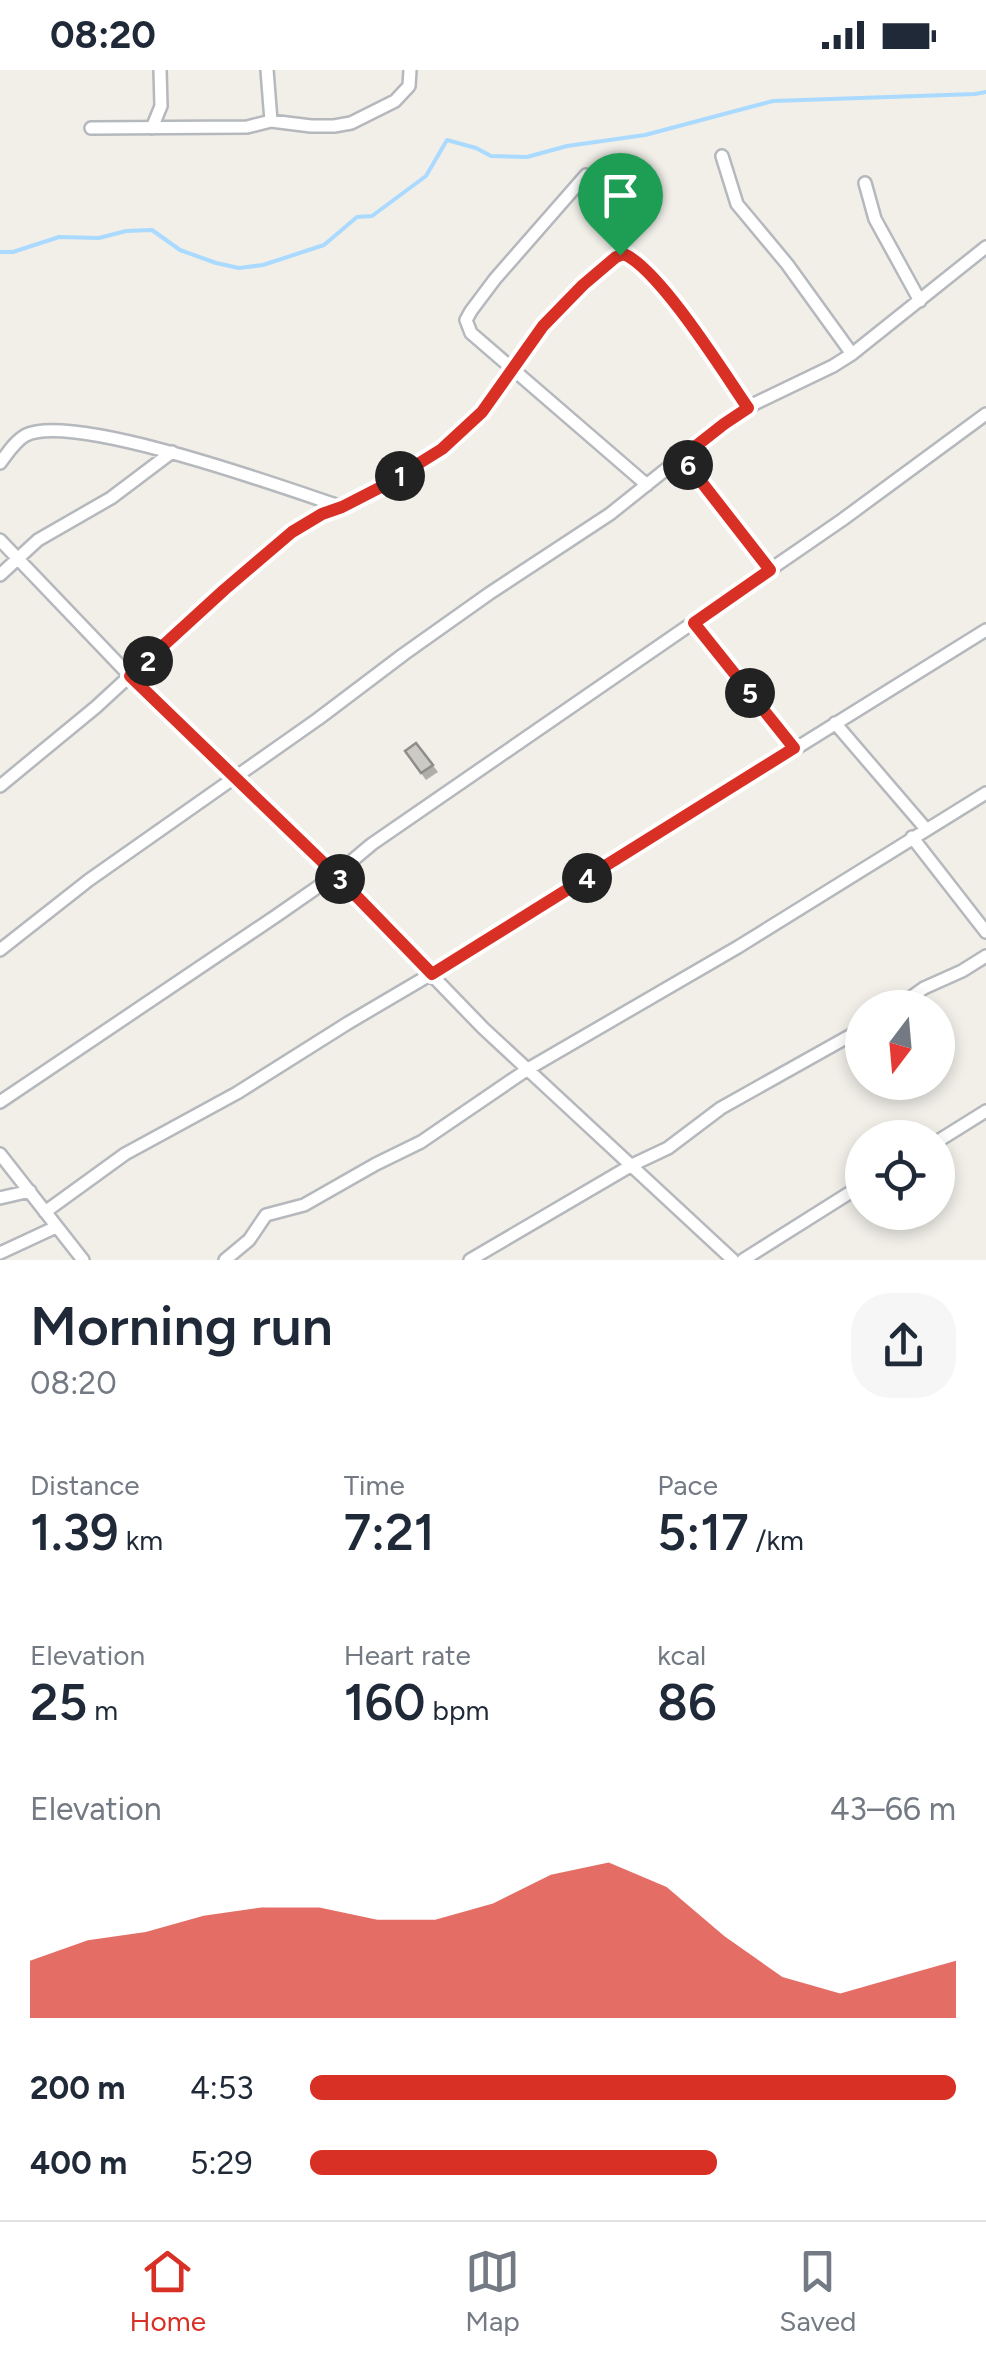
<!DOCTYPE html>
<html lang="en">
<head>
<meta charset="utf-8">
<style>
	:root { --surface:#fff; --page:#f6f6f7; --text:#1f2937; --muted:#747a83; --line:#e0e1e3; --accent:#d93025 }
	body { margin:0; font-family:Figtree,sans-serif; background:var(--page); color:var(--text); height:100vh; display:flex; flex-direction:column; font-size:38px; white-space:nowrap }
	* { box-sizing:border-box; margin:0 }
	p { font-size:32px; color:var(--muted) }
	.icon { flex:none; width:55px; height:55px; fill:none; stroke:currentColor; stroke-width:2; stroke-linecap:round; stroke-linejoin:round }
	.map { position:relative; height:1190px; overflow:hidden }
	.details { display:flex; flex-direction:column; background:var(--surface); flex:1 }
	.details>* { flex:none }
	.needle { width:65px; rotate:196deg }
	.tools { position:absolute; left:845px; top:920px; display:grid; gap:20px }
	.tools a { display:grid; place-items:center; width:110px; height:110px; border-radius:50%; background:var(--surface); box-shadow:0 5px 15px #0003; font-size:50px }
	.pin { position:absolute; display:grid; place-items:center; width:85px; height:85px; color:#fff; margin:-102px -42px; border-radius:50% 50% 50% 0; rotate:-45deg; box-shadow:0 0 10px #0007 }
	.pin .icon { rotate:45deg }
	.km { position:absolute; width:50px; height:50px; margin:-25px; border-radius:50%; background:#222; color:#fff; font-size:28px; line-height:50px; text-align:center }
	.round { display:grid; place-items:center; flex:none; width:105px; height:105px; border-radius:40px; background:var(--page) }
	.summary { display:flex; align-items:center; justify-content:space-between; height:170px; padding:0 30px }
	h1 { font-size:55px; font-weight:600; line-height:75px }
	.figures { display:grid; grid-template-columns:repeat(3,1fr); gap:15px; height:170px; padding:10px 30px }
	.figures div { display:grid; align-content:center }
	.figures b { font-size:50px; font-weight:600 }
	.figures small { font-size:28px; font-weight:400 }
	.figures p { font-size:28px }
	.chart { height:280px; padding:20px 30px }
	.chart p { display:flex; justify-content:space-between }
	.chart svg { width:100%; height:180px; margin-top:10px; fill:var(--accent); opacity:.7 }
	ul { padding:0 30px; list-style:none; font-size:32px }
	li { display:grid; grid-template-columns:160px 120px 1fr; align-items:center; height:75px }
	li i { height:25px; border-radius:12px; background:var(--accent) }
	.status { display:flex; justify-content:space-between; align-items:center; height:70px; padding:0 50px; background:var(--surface); direction:ltr }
	.status svg { height:28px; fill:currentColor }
	.dock { display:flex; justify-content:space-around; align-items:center; height:140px; border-top:2px solid var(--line); background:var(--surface); font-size:28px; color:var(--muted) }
	.dock a { display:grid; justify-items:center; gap:5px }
	.dock .active { color:var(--accent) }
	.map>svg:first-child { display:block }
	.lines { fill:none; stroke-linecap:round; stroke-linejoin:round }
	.stream { stroke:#aadaff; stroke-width:4 }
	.street-casing { stroke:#b5b8bc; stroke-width:16 }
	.street { stroke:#fff; stroke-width:11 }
	.wall { fill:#afaea9 }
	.building { fill:#cccac5; stroke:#8f8d8a; stroke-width:2.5 }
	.route-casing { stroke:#fff; stroke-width:20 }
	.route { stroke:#d93025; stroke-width:12 }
</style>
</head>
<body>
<div class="status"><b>08:20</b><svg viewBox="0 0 49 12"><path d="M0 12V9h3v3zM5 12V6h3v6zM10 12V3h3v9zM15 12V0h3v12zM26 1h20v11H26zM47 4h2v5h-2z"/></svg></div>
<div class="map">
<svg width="986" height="1190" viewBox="0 0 986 1190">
	<rect width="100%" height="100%" fill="#f1efe8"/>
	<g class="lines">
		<path class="stream" d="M0 182H13L59 167 99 168 126 161 152 160 180 180 216 193 239 198 263 195 324 175 357 147 372 146 426 106 447 70 476 78 491 86 527 87 567 76 645 65 773 31 975 24 986 22"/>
		<g class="street-casing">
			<path id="street" d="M267 0 271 51
				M91 58 247 57 271 51 311 56H334L351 53 395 31 409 16 410 0
				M152 58 161 36 160 0
				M722 86 737 134 787 194 852 284
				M586 105 495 209 471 241 466 250 471 263 647 415
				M865 113 875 149 920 231
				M682 387 770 500
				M0 393C7 384 15 371 26 365 75 342 285 418 342 437L322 444 292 462 224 519 96 637 0 716
				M342 437C388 414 434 389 472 353 495 330 513 298 532 271 555 239 587 208 620 185 623 185 625 185 628 185 651 192 731 312 748 338
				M0 470 130 606 335 805 483 958 733 1190
				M0 505 38 470 111 428 172 382
				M694 553 794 679
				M835 653 926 759
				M912 767 986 862
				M0 880 89 810 318 649 404 584 490 523 610 444 724 353 756 333 833 296 852 284 986 177
				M896 938 924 918 962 901 986 886
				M0 1032 276 846 335 805 372 774 842 450 986 344
				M938 1071 986 1041
				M0 1084 83 1190
				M0 1128 30 1121
				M45 1142 125 1084 237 1023 348 953 472 880 986 560
				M0 1183 56 1157
				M225 1190 249 1170 266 1145 304 1135 376 1094 421 1072 528 999 738 877 986 723
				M470 1190 632 1095 668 1078 721 1038 862 959
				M743 1190 862 1115"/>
		</g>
		<use href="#street" class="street"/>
	</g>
	<path class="wall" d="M416 673 438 702 426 710 405 681Z"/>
	<path class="building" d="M416 673 433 695 421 703 405 681Z"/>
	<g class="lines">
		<g class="route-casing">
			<path id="route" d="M624 184C660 200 724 303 748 338L724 354 682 387 770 500 694 553 794 678 432 904 335 804 130 606 224 520 292 462 322 444 342 437 381 417 442 379 482 342 543 256 583 215 616 187Z"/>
		</g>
		<use href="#route" class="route"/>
	</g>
</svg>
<div class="tools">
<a><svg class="needle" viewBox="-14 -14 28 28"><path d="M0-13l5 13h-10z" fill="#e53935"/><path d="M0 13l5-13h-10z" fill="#747a83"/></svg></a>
<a><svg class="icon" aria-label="locate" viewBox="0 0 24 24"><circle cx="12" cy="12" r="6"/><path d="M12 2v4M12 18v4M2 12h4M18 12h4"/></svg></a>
</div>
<div class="pin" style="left:620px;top:185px;background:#1e9e55"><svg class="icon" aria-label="arrive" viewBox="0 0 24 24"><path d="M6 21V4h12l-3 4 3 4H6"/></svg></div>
<b class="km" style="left:400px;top:406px">1</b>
<b class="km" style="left:148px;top:591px">2</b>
<b class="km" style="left:340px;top:809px">3</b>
<b class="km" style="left:587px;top:808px">4</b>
<b class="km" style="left:750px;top:623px">5</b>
<b class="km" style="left:688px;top:395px">6</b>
</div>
<section class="details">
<div class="summary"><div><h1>Morning run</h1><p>08:20</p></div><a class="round"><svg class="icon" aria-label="share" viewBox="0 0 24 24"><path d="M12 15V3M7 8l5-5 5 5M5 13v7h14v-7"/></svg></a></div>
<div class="figures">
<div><p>Distance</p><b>1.39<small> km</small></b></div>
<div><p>Time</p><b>7:21</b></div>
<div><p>Pace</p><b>5:17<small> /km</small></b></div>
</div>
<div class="figures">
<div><p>Elevation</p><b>25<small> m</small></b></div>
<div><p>Heart rate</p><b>160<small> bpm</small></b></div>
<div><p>kcal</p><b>86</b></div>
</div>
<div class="chart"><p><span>Elevation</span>43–66 m</p>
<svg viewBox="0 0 160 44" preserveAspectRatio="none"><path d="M0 44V30L10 25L20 23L30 19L40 17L50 17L60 20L70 20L80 16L90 9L100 6L110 12L120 24L130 34L140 38L150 34L160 30V44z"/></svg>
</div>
<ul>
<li><b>200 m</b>4:53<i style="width:100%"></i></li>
<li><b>400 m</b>5:29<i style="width:63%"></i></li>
</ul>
</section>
<nav class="dock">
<a class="active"><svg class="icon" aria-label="home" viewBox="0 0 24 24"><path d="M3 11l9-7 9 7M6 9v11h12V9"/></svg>Home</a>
<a><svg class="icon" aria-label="map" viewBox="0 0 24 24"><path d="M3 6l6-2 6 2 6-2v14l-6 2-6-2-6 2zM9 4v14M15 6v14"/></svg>Map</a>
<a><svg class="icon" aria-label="saved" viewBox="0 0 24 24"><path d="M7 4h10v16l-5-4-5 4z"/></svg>Saved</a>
</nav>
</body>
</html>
